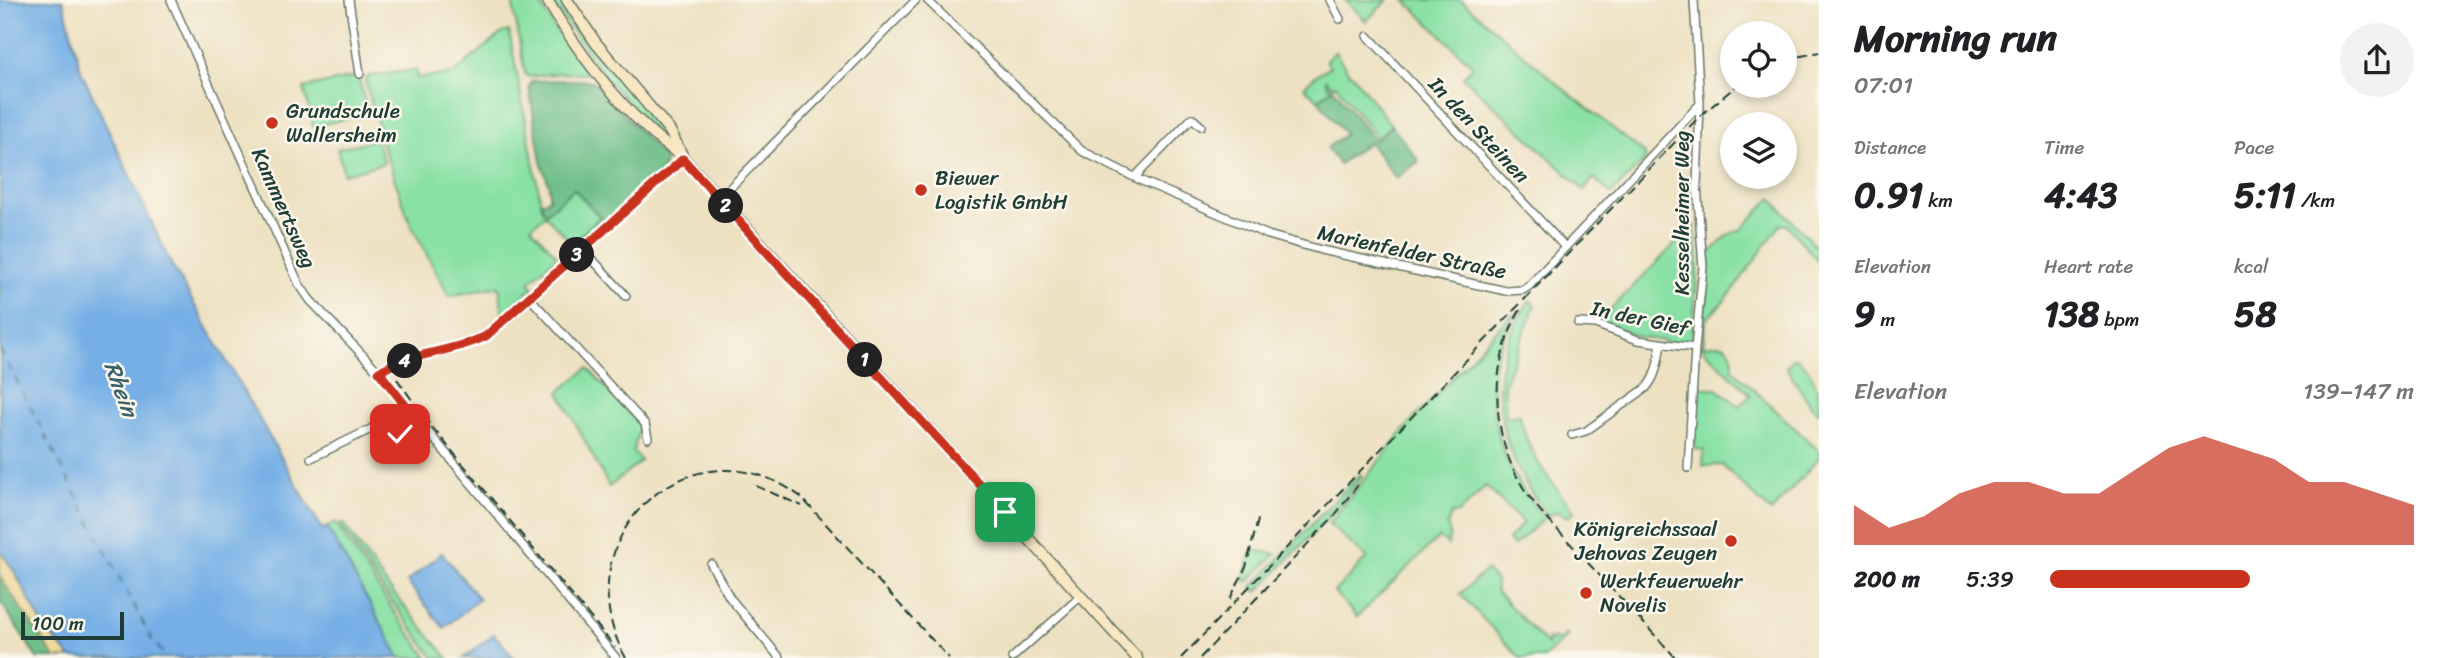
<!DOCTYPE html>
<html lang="en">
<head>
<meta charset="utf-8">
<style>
	:root { --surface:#fff; --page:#f2f2f2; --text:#202124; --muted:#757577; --accent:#c8321e }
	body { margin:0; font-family:Sriracha,sans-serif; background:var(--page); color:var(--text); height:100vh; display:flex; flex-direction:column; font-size:26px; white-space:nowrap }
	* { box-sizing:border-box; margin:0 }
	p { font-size:23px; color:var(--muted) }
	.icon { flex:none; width:38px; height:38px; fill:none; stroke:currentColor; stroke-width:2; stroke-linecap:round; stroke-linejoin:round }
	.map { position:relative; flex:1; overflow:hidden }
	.side { display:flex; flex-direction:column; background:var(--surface); width:630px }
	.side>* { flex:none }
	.tools { position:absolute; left:1720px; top:21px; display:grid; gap:14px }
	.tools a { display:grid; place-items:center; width:77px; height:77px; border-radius:50%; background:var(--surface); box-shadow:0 4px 10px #0003; font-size:35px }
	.scale { position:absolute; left:21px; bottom:18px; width:103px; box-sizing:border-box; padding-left:7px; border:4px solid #1f3d34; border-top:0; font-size:19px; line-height:24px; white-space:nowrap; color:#1f3d34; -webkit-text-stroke:5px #fbf7ec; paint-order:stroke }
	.pin { position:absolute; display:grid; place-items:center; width:60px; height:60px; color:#fff; margin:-30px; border-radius:14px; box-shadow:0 4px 10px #0006 }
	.km { position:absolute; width:35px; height:35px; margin:-18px; border-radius:50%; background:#222; color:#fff; font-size:19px; line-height:35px; text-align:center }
	.round { display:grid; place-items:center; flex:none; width:74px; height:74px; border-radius:37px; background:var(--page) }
	.summary { display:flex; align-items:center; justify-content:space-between; height:119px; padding:0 35px }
	h1 { font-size:38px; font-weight:700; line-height:52px }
	.stats { display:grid; grid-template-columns:repeat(3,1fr); gap:10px; height:119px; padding:7px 35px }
	.stats div { display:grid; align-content:center }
	.stats b { font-size:35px; font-weight:700 }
	.stats small { font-size:19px; font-weight:400 }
	.stats p { font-size:19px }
	.chart { height:196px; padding:14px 35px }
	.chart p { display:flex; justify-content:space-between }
	.chart svg { width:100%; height:126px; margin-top:7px; fill:var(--accent); opacity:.7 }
	ul { padding:0 35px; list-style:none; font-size:23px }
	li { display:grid; grid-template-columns:112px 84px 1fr; align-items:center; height:52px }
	li i { height:18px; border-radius:9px; background:var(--accent) }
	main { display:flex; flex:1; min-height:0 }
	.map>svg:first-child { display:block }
	.green { fill:#8ae1a5; stroke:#548f6c; stroke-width:2 }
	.forest { fill:#6fbf8a; stroke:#477e5f; stroke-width:2 }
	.sand { fill:#eeda9e; stroke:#868c69; stroke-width:2 }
	.water { fill:#75afe6; stroke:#4a768d; stroke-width:2 }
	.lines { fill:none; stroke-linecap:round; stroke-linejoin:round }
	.ferry { stroke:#395f69; stroke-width:2; stroke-dasharray:9 7; stroke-linecap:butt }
	.minor-casing { stroke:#677666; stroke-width:10 }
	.secondary-casing { stroke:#677666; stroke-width:13 }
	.minor { stroke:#fff; stroke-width:7 }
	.secondary { stroke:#f9e7c3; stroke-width:10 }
	.rail { stroke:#1f3d34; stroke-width:2; stroke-dasharray:10 5; stroke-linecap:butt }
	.route-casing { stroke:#fff; stroke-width:14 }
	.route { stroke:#c8321e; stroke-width:9 }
	.poi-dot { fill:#c8321e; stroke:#fbf7ec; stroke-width:2.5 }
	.labels { text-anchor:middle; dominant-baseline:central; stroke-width:5; stroke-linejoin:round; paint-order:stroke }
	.poi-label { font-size:21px; fill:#1f3d34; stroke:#fbf7ec; text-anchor:start }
	.street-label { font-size:21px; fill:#1f3d34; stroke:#fbf7ec }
	.water-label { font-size:23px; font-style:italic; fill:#395f69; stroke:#fbf7ec }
</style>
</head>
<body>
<main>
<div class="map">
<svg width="1819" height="658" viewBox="0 0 1819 658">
	<rect width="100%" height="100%" fill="#fbf7ec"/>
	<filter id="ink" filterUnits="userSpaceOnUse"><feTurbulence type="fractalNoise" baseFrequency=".0143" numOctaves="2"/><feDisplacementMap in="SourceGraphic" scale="14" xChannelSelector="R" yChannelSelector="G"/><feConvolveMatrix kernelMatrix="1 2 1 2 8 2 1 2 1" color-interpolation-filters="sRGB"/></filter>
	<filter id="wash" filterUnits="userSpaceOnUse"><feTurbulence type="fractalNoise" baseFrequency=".00686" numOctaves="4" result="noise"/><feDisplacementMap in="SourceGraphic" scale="28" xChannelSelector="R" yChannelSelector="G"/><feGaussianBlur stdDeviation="1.57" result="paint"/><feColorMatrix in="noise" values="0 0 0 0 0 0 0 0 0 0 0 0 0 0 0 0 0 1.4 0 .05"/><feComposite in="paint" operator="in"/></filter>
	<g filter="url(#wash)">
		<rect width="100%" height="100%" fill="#eee1c2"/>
		<path class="green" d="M512 0H538L557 32 588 74 560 73 529 77 525 74Z
			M551 0H563L671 138 670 142 657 135 603 75Z
			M1345 0H1388L1366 21Z
			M1405 0H1461L1560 86 1645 154 1646 159 1611 194 1594 178 1584 190 1463 77 1473 66Z
			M509 31 541 203 545 214 574 188 600 217 572 243 545 215 531 227 557 256 529 282 533 287 503 315 499 286 449 296 411 225 377 130 379 129 365 81 368 76 416 70 417 78 453 74 502 33Z
			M1335 52 1350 74H1352L1391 125 1378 139 1336 85H1331L1325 79 1328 86 1333 88 1318 100 1304 87 1317 74 1330 67 1326 60Z
			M358 76 368 113 313 127 304 88Z
			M376 139 384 163 344 174 337 149Z
			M1771 198 1819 250V262L1787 225 1781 224 1731 293 1706 320 1703 346C1725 341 1734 345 1733 370L1819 451V458L1771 512 1722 465 1703 466 1704 450 1694 449 1698 387 1717 389 1739 406 1751 395 1701 347 1708 281 1709 254 1729 234 1741 230Z
			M1695 224 1698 260 1692 339 1682 344 1639 337 1599 321Z
			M1530 300 1535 305 1504 384 1506 417 1520 415C1526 453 1551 482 1574 511L1569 517 1557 512 1548 516C1496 450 1479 372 1530 300Z
			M1512 314 1514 316C1473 383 1495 464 1545 518L1513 546 1508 540 1523 523 1486 486 1459 513 1452 514 1447 525 1450 533 1448 545 1439 537 1357 617 1334 592 1367 558 1329 524 1409 424Z
			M1795 357C1815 370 1819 391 1819 413L1811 406 1786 367Z
			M588 368 640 426 633 452 641 461 609 487 559 392Z
			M1360 474 1362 476 1337 508 1257 592 1252 587Z
			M335 522 395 613 428 658H400L327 527Z
			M343 523 389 588 448 658H434L385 592 340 524Z
			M1253 550 1276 554 1247 582 1243 578Z
			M1486 570 1496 581V591L1547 645 1548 639 1550 641 1554 638 1558 641 1566 634 1568 636 1544 658H1520L1460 594Z"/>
		<path class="forest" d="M569 80 593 81 665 159V163L661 172 577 248 572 243 600 217 574 189 545 214 541 203 549 199V185L541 162 529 87 532 81Z
			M1333 88 1375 141 1391 125 1419 161 1396 178 1369 142 1339 164 1327 148 1345 134 1318 100Z
			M0 577 55 658H37L0 601Z"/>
		<path class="sand" d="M0 550 16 574 43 626 71 658H55L0 577Z"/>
		<path class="water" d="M0 0H63L81 71 169 260 322 529 327 527 400 658H71L43 626 16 574 0 550Z
			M442 553 479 599 444 628 407 582Z
			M494 634 514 658H464Z"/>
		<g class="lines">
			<path class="ferry" d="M0 349 152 640 167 658"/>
		</g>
	</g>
	<g filter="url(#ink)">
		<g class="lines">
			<g class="minor-casing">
				<path id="minor" d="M171 0 299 284 310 300 376 369 616 658
					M349 0 360 74
					M927 0 1082 151 1142 181 1268 235 1321 250 1506 291 1523 290 1529 286 1700 104
					M1330 0 1340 19
					M1368 36 1565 247
					M1135 177 1192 118 1201 126
					M719 199 916 0
					M583 249 626 296
					M530 298 645 424 648 438
					M1578 323 1595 324 1638 340 1695 348
					M379 372C410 352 452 353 486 336L683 158
					M391 416 400 434
					M1572 435 1586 431 1646 388C1657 376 1658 360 1661 344
					M311 458 369 430 405 405
					M1688 468 1695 348 1703 267 1697 185 1700 104 1694 0
					M711 564 730 598 780 658
					M1012 658 1081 596"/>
			</g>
			<g class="secondary-casing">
				<path id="secondary" d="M547 0C575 47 609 94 650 131 660 141 673 149 683 158L1137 658
					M567 0 596 43 670 131 682 155"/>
			</g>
			<use href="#minor" class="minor"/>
			<use href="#secondary" class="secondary"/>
			<path class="rail" d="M1785 60 1819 52
				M1520 310C1488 367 1490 437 1526 492 1544 518 1568 540 1589 564 1618 595 1647 627 1676 658
				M397 379 427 421 615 647
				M756 486 802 506
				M1230 599 1246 567 1259 516
				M626 658C559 541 689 413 801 497L949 658
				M1181 658 1700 116 1736 86
				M1200 658 1335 515 1358 485"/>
		</g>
	</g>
	<g class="lines" filter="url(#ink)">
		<g class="route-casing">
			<path id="route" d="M400 434 391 416 405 405 379 372C410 352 452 353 486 336L683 159 822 313 1005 512"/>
		</g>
		<use href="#route" class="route"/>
	</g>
	<g class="poi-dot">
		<circle cx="272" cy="123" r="7"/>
		<circle cx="921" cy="190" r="7"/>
		<circle cx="1731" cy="541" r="7"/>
		<circle cx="1586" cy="593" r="7"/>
	</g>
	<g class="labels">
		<g class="poi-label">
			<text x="286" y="111">Grundschule<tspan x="286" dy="24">Wallersheim</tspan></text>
			<text x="935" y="178">Biewer<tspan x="935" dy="24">Logistik GmbH</tspan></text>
			<text x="1717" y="529" text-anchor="end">Königreichssaal<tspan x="1717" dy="24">Jehovas Zeugen</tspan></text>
			<text x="1600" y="581">Werkfeuerwehr<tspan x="1600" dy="24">Novelis</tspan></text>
		</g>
		<g class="street-label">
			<text transform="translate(1479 130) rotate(47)">In den Steinen</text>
			<text transform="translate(284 208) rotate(66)">Kammertsweg</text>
			<text transform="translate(1682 213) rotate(-90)">Kesselheimer Weg</text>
			<text transform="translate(1412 252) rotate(12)">Marienfelder Straße</text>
			<text transform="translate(1640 318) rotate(12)">In der Gief</text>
		</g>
		<g class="water-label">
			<text transform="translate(121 389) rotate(70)">Rhein</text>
		</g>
	</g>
</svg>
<div class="tools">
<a><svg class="icon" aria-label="locate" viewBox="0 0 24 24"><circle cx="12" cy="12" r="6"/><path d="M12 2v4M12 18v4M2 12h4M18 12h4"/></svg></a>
<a><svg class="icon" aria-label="layers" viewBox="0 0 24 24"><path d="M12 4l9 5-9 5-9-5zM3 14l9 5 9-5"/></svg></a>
</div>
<div class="scale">100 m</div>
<div class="pin" style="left:1005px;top:512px;background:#1e9e55"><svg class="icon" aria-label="arrive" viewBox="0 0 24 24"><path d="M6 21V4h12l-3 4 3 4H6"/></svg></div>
<div class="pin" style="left:400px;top:434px;background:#d93025"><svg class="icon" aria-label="check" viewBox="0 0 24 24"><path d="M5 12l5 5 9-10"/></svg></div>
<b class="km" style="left:865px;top:360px">1</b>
<b class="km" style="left:726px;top:206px">2</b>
<b class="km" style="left:577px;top:255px">3</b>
<b class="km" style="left:405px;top:361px">4</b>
</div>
<section class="side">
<div class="summary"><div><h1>Morning run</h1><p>07:01</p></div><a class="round"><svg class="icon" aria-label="share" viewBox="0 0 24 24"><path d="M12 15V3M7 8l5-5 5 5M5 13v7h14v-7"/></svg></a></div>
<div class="stats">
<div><p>Distance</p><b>0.91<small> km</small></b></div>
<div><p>Time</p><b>4:43</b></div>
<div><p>Pace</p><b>5:11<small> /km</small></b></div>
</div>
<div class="stats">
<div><p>Elevation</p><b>9<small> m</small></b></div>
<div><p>Heart rate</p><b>138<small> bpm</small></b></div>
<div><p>kcal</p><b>58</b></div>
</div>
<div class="chart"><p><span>Elevation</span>139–147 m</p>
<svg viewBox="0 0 160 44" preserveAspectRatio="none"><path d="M0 44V30L10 38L20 34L30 26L40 22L50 22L60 26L70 26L80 18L90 10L100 6L110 10L120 14L130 22L140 22L150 26L160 30V44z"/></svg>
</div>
<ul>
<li><b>200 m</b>5:39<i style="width:55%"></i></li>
</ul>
</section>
</main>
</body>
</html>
